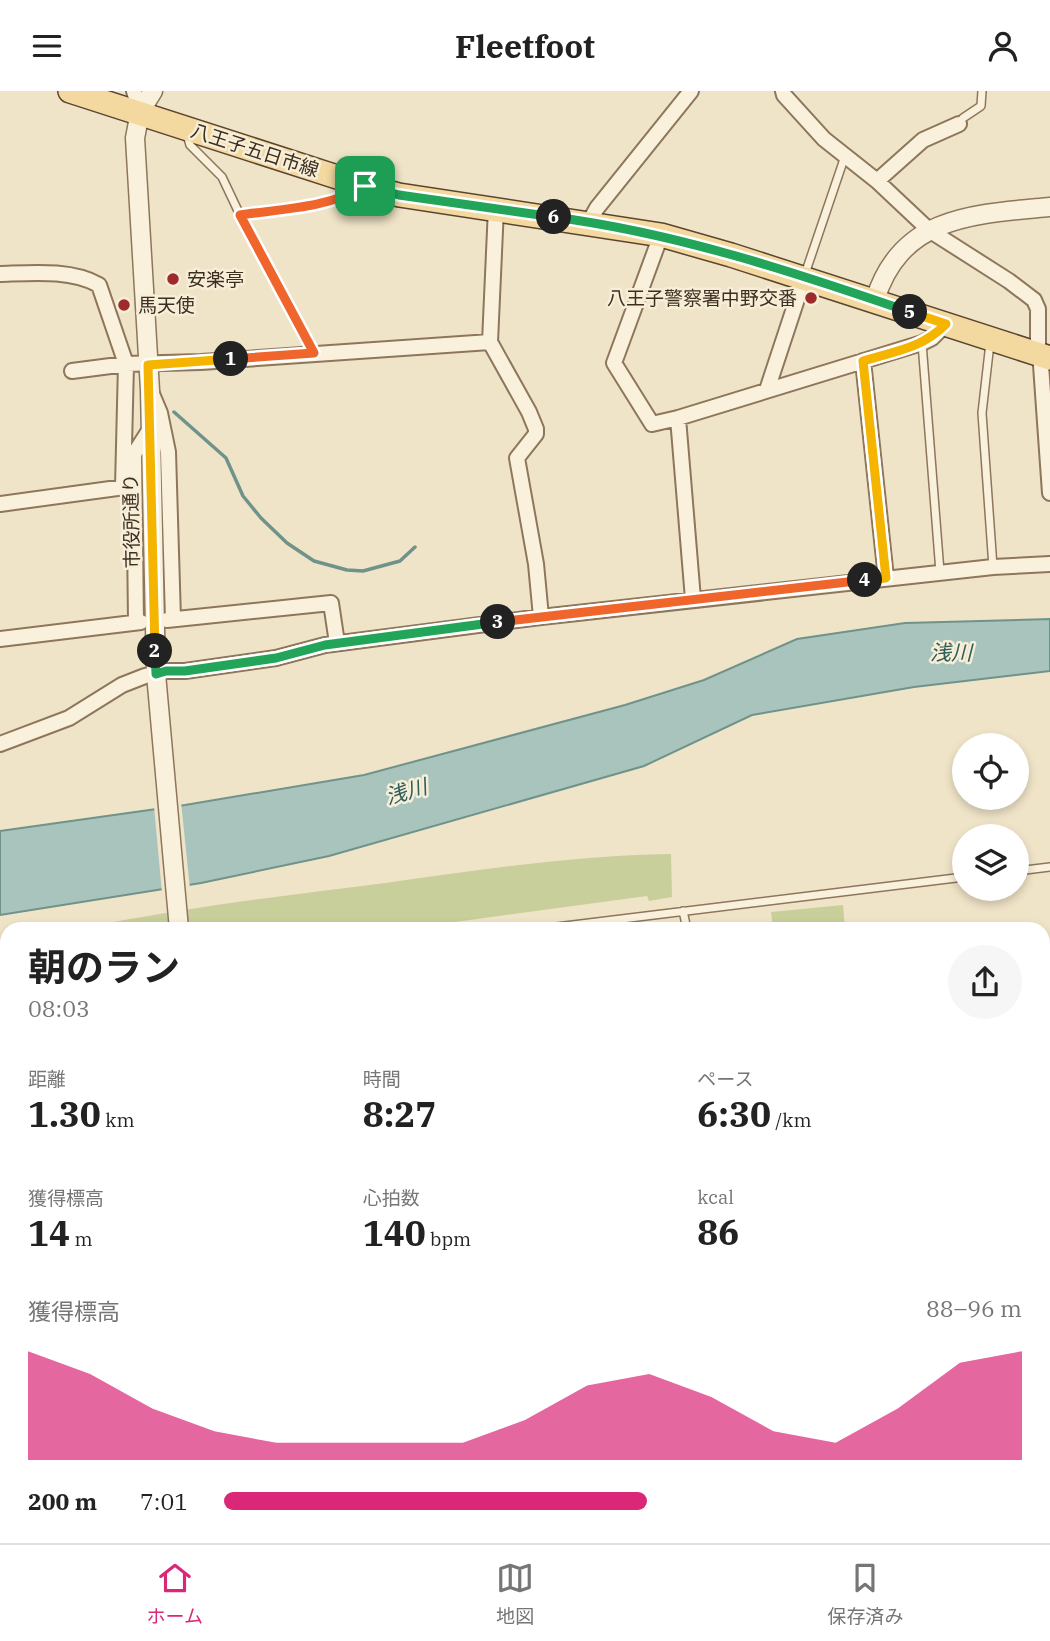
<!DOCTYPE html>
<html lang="ja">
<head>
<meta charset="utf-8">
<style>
	:root { --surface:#fff; --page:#f6f6f6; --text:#222; --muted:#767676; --line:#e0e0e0; --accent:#db2777 }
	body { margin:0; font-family:"IBM Plex Serif","Noto Sans JP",serif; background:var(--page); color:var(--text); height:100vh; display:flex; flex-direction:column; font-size:26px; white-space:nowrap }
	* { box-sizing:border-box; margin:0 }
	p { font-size:23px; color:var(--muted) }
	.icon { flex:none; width:38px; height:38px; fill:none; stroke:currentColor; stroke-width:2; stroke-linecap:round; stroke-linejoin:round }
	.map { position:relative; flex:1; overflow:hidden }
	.details { position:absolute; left:0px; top:831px; width:1050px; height:621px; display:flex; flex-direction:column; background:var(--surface); border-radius:21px 21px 0 0; box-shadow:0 4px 10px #0003 }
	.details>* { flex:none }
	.buttons { position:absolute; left:952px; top:642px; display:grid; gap:14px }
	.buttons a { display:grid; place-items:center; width:77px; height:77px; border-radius:50%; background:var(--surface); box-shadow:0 4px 10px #0003; font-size:35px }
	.pin { position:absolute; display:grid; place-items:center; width:60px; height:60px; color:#fff; margin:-30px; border-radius:14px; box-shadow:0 4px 10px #0006 }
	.km { position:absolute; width:35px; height:35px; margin:-18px; border-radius:50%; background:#222; color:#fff; font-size:19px; line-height:35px; text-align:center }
	.round { display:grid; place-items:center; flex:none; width:74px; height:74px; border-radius:37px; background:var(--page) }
	.overview { display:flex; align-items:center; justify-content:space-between; height:119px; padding:0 28px }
	h1 { font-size:38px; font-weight:700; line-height:52px }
	.metrics { display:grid; grid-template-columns:repeat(3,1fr); gap:10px; height:119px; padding:7px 28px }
	.metrics div { display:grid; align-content:center }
	.metrics b { font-size:35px; font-weight:700 }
	.metrics small { font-size:19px; font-weight:400 }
	.metrics p { font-size:19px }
	.chart { height:196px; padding:14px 28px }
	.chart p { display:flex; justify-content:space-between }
	.chart svg { width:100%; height:126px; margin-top:7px; fill:var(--accent); opacity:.7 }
	ul { padding:0 28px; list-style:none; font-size:23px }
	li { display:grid; grid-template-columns:112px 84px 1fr; align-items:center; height:52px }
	li i { height:18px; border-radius:9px; background:var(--accent) }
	header { display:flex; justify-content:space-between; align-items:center; height:91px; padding:0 28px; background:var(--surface); font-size:32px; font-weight:700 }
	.dock { display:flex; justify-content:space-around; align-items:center; height:98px; border-top:2px solid var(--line); background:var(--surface); font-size:19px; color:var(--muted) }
	.dock a { display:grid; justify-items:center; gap:4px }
	.dock .current { color:var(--accent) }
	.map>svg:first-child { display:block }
	.green { fill:#c9cf9b }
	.water { fill:#a9c4bc; stroke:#6f938a; stroke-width:2 }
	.pier { fill:#f0e4c8 }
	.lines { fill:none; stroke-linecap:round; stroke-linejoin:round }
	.stream { stroke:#6f938a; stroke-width:3.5 }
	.service-casing { stroke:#8d765c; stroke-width:10 }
	.minor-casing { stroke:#8d765c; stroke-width:18 }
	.tertiary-casing { stroke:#8d765c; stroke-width:21 }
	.primary-casing { stroke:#5b4430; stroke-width:26 }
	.service { stroke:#faf1dc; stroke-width:7 }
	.minor { stroke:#faf1dc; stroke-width:14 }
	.tertiary { stroke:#faf1dc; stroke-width:18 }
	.primary { stroke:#f3d9a0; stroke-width:23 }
	.split-1-casing { stroke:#fff; stroke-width:14 }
	.split-2-casing { stroke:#fff; stroke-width:14 }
	.split-3-casing { stroke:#fff; stroke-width:14 }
	.split-4-casing { stroke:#fff; stroke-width:14 }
	.split-5-casing { stroke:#fff; stroke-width:14 }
	.split-6-casing { stroke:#fff; stroke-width:14 }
	.split-7-casing { stroke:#fff; stroke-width:14 }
	.split-1 { stroke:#f0652b; stroke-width:9 }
	.split-2 { stroke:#f5b400; stroke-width:9 }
	.split-3 { stroke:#22a559; stroke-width:9 }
	.split-4 { stroke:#f0652b; stroke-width:9 }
	.split-5 { stroke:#f5b400; stroke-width:9 }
	.split-6 { stroke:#22a559; stroke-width:9 }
	.split-7 { stroke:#22a559; stroke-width:9 }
	.poi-dot { fill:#9e2a2b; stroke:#f7eed8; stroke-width:2.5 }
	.labels { text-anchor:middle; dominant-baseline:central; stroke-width:5; stroke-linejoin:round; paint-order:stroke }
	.street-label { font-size:19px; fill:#3d2e20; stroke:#f7eed8 }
	.poi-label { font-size:19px; fill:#3d2e20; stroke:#f7eed8; text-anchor:start }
	.water-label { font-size:21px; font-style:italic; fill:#2f5d5a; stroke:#f7eed8 }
</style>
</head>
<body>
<header><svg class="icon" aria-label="menu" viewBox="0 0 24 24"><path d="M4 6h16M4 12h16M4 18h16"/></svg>Fleetfoot<svg class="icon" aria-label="person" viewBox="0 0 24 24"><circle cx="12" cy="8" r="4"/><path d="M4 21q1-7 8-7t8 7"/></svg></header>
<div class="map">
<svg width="1050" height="1452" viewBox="0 0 1050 1452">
	<rect width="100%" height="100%" fill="#f0e4c8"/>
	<path class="green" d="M671 763 672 806 649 810 647 805 403 838H79C180 817 282 805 385 792 480 779 575 764 671 763Z
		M843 814 845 838H773L771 821Z
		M7 857V924L0 926V859Z"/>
	<path class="water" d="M1050 528V580L914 596 752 624 644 675 329 765 201 792 0 824V740L185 714 364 684 625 614 704 589 797 548 905 532Z"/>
	<path class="pier" d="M181 711 190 798 162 802 154 715Z"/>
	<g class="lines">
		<path class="stream" d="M174 321 226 367 243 405 261 427 287 452 314 470 347 479 363 480 400 470 415 456"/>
		<g class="service-casing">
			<path id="service" d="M959 33 963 27 981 15 982 0
				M187 44 190 54 222 86 240 124 314 262
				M240 124 322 112 358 99
				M805 183 845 65
				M922 252 940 481
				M990 252 982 322 993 476
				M1017 780 1050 776
				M683 820 687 838
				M540 838 964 786
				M0 1325 7 1323
				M290 1446 292 1452
				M369 1446 371 1452
				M585 1446 586 1452
				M645 1446 646 1452"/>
		</g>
		<g class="minor-casing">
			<path id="minor" d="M134 0 140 21
				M783 0 784 4 824 48 877 90 929 139 1009 190 1034 209 1038 218V262
				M877 90 923 49 959 33
				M496 117 490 251 529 321 536 338V343L517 367 536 473 541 526
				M589 131 597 117 691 0
				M661 144 614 272 652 333 678 327 922 252 932 247 946 233
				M0 183C31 182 71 178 99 194L126 273 123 396
				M1044 265 1041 274 1050 402
				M863 270 886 487
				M72 280 126 273 201 271 490 251
				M767 299 804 187
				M152 303 160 322 168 361 173 528
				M678 327 693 508
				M0 413 132 395
				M167 529 331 512 337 552
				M136 531 134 363 150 338
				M0 548 141 531
				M0 653 69 627 122 594 145 585 166 580H185L276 567 325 554 541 526 993 476 1050 473
				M1043 1177 1050 1234
				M0 1193 7 1198
				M1043 1273 1050 1269
				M1043 1338 1050 1336
				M66 1446 67 1452
				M469 1446 471 1452
				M880 1446V1452
				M679 1452 707 1446"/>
		</g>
		<g class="tertiary-casing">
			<path id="tertiary" d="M153 0 140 21 135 47 150 299 156 583 179 838
				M875 209C901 124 975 123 1050 116
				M1043 1126 1050 1124
				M0 1390 7 1388
				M237 1446 239 1452"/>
		</g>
		<g class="primary-casing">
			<path id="primary" d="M70 0 365 95 399 104 661 144 731 164 1050 267"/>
		</g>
		<use href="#service" class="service"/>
		<use href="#minor" class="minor"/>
		<use href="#tertiary" class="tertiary"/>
		<use href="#primary" class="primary"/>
	</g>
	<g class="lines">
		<g class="split-1-casing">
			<path id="split-1" d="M231 268 314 262 240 124C281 118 329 117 365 95"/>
		</g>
		<g class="split-2-casing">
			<path id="split-2" d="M155 560 148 274 231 268"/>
		</g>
		<g class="split-3-casing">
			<path id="split-3" d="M155 560 156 583 166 580H185L276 567 325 554 498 531"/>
		</g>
		<g class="split-4-casing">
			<path id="split-4" d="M498 531 865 489"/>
		</g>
		<g class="split-5-casing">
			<path id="split-5" d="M865 489 886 487 863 270C895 260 921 258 946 233L910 221"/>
		</g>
		<g class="split-6-casing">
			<path id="split-6" d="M554 126C676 142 794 181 910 221"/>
		</g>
		<g class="split-7-casing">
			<path id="split-7" d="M365 95 399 104 554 126"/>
		</g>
		<use href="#split-1" class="split-1"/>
		<use href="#split-2" class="split-2"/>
		<use href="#split-3" class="split-3"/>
		<use href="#split-4" class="split-4"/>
		<use href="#split-5" class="split-5"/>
		<use href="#split-6" class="split-6"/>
		<use href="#split-7" class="split-7"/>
	</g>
	<g class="poi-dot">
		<circle cx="173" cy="188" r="7"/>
		<circle cx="811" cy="207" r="7"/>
		<circle cx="124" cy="214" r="7"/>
	</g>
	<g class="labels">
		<g class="street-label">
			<text transform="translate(255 59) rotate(18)">八王子五日市線</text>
			<text transform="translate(131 430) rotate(-91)">市役所通り</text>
		</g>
		<g class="poi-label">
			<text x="187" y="188">安楽亭</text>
			<text x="797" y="207" text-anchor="end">八王子警察署中野交番</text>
			<text x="138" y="214">馬天使</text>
		</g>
		<g class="water-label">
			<text x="951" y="561">浅川</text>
			<text transform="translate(406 700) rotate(-16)">浅川</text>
		</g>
	</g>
</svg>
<div class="buttons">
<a><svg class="icon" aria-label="locate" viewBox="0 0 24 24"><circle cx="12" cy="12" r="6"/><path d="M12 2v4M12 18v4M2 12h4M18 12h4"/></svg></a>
<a><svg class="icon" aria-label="layers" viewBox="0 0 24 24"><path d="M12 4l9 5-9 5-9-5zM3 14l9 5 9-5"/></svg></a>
</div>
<div class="pin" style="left:365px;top:95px;background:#1e9e55"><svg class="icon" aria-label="arrive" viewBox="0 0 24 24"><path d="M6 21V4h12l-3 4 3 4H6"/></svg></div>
<b class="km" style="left:231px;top:268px">1</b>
<b class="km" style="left:155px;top:560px">2</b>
<b class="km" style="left:498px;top:531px">3</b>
<b class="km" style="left:865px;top:489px">4</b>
<b class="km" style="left:910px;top:221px">5</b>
<b class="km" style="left:554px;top:126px">6</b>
<section class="details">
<div class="overview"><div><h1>朝のラン</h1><p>08:03</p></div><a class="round"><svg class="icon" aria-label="share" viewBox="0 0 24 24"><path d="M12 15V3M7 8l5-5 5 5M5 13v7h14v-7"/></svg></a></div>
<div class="metrics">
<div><p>距離</p><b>1.30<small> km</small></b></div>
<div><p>時間</p><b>8:27</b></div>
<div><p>ペース</p><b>6:30<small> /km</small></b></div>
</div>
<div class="metrics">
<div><p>獲得標高</p><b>14<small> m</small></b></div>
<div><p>心拍数</p><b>140<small> bpm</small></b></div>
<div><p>kcal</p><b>86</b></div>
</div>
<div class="chart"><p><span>獲得標高</span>88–96 m</p>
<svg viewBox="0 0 160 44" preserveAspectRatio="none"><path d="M0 44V6L10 14L20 26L30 34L40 38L50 38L60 38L70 38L80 30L90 18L100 14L110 22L120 34L130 38L140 26L150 10L160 6V44z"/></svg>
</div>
<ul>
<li><b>200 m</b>7:01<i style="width:53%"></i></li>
</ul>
</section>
</div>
<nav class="dock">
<a class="current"><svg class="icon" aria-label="home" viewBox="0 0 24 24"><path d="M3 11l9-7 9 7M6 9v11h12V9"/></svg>ホーム</a>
<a><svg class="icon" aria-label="map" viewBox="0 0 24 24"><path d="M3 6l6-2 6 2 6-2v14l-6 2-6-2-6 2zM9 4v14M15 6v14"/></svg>地図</a>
<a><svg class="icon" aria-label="saved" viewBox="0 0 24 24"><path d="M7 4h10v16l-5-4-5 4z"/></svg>保存済み</a>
</nav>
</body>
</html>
